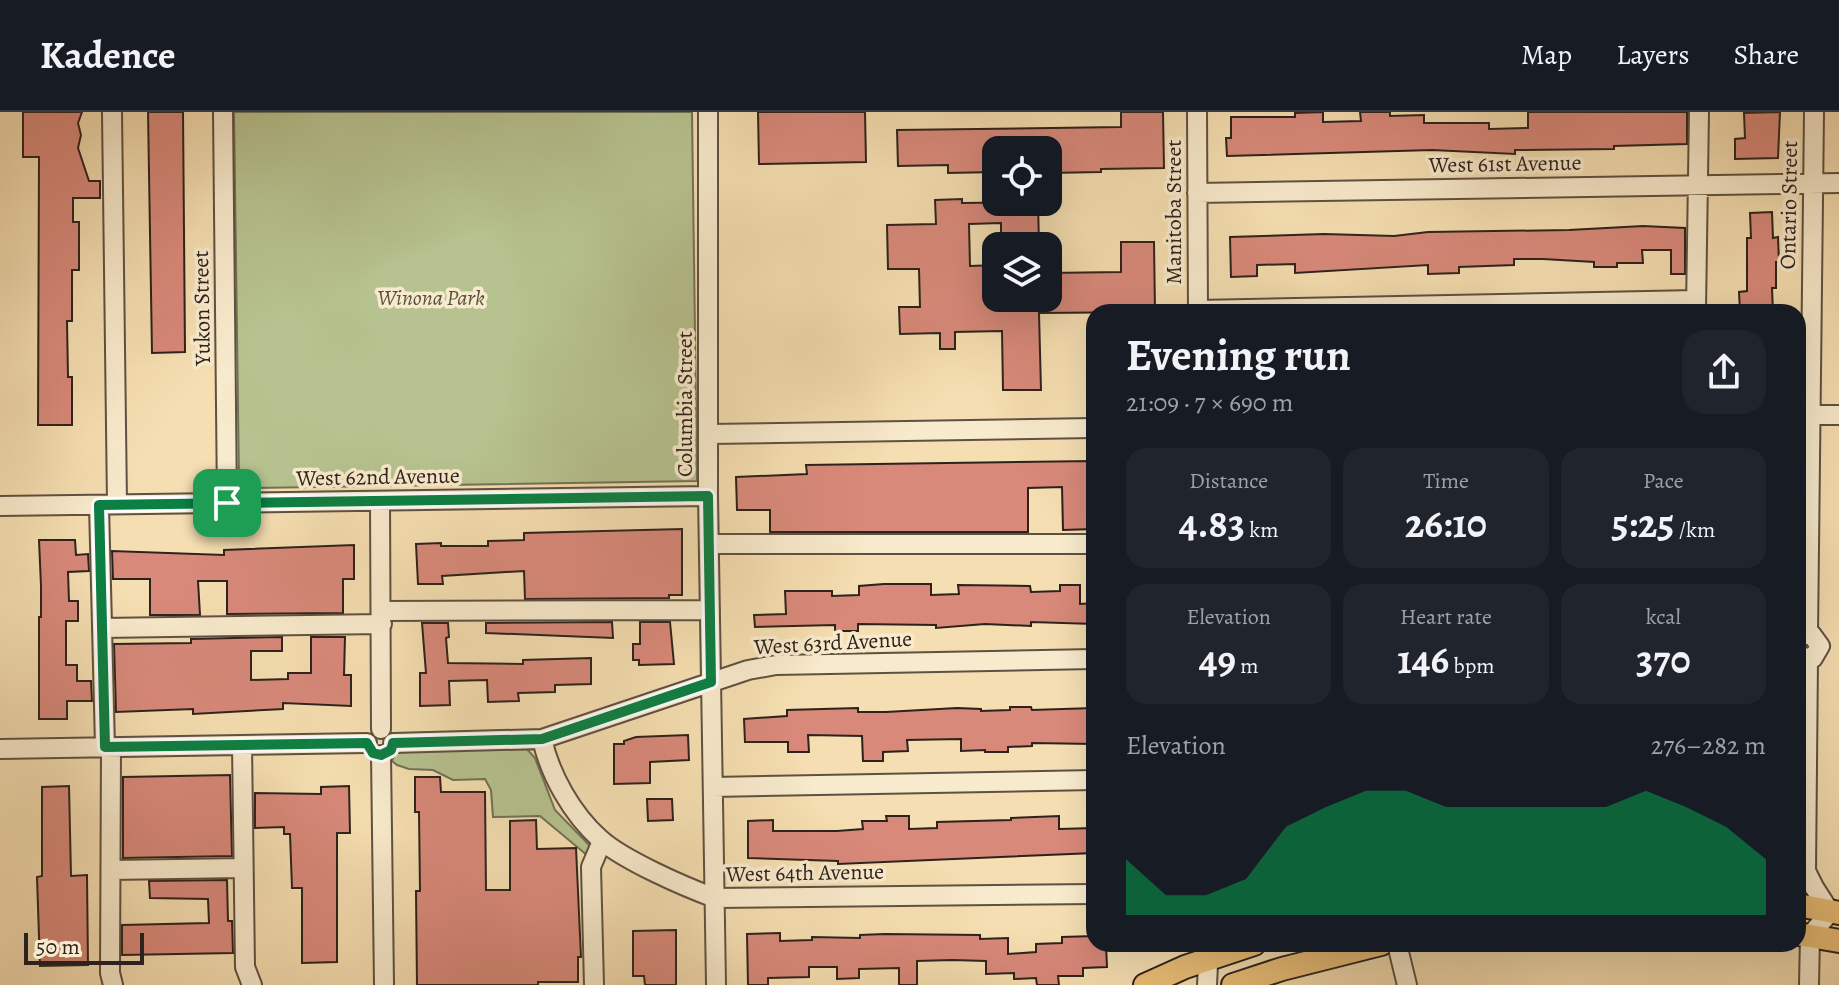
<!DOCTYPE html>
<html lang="en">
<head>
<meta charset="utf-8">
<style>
	:root { --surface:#171b24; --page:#20242c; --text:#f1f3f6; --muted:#9ea1a6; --line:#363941; --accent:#0b8043 }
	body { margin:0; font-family:Alegreya,serif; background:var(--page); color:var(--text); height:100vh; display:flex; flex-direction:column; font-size:30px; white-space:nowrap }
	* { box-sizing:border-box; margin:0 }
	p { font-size:26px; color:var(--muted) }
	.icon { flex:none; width:44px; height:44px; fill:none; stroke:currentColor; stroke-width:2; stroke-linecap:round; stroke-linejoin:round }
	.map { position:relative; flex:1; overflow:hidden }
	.drawer { position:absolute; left:1086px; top:192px; width:720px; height:648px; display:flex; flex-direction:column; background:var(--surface); border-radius:24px; box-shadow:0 8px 32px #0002 }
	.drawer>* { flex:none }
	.fabs { position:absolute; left:982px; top:24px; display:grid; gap:16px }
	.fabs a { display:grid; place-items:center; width:80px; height:80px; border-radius:16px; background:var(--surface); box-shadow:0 8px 32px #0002; font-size:40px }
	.scale { position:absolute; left:24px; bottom:20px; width:120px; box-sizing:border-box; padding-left:8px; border:4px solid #2d221c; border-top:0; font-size:22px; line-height:28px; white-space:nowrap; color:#2d221c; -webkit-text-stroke:6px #f8eacc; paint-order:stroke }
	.pin { position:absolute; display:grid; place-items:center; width:68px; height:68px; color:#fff; margin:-34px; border-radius:16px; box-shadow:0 4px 12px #0006 }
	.round { display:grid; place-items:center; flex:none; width:84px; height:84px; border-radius:24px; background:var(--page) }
	.headline { display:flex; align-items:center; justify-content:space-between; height:136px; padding:0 40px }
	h1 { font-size:44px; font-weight:600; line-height:60px }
	.stats { display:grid; grid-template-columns:repeat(3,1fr); gap:12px; height:136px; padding:8px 40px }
	.stats div { display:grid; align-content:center; border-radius:20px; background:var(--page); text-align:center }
	.stats b { font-size:40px; font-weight:600 }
	.stats small { font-size:22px; font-weight:400 }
	.stats p { font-size:22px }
	.chart { height:224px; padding:16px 40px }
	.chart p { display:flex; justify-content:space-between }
	.chart svg { width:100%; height:144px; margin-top:8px; fill:var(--accent); opacity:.7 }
	header { display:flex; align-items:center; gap:48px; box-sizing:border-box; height:112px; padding:0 40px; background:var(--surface); border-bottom:2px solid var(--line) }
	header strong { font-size:38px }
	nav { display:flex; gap:44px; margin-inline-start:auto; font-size:28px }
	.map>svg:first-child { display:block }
	.green { fill:#b6c28f; stroke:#727256; stroke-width:2 }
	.building { fill:#d8897a; stroke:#2d221c; stroke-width:2 }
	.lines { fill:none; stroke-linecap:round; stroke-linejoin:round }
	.minor-casing { stroke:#5f5141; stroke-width:22 }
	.major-casing { stroke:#2d221c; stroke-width:26 }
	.minor { stroke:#f8eacc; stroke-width:18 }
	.major { stroke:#eabf78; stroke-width:22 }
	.route-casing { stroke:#fff; stroke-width:16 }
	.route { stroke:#0b8043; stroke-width:10 }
	.labels { text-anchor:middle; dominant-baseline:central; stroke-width:7; stroke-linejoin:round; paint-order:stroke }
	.street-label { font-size:22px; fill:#2d221c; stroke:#f8eacc }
	.park-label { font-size:22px; font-style:italic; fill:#56523e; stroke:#f8eacc }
</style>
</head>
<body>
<header>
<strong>Kadence</strong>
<nav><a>Map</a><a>Layers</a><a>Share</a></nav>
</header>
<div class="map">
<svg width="1839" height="873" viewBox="0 0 1839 873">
	<rect width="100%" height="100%" fill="#f5deb1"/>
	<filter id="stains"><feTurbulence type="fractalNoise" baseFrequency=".0025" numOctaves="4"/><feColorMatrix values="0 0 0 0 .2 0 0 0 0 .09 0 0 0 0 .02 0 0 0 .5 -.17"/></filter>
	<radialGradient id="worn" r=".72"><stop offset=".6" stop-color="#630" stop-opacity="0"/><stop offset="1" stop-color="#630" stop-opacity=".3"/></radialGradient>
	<path class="green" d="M234 0H692L697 369 248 376 239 369Z
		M491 637H527L535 646 555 698 591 735 588 744 540 704 493 705 491 678 485 667 453 668 433 658 409 657 397 653 392 649 395 642 401 640Z"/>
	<path class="building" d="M23 0H82L78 11 81 23 78 36 89 69H100V86H73V110H79V158H72V209H67L68 265H72V313H38L39 45H23Z
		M148 0H183L185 240 152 241Z
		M758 0H865L866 50 759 52Z
		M1121 0H1163L1164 56 1101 57V60L1048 61V38H996V60L948 61V53L898 54 897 18 1121 15Z
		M1323 0V10L1361 9 1360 0H1390V4L1424 3V11H1489V17L1528 16V0H1687V32L1614 34V37L1515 38V42L1432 38 1227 44 1226 26H1231V5H1295V1Z
		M1780 0 1778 46 1735 47V27L1745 26 1744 1Z
		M962 87V91L1038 90 1039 134H1001V111L969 112 970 154 996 153V186H1048V161L1121 160V130H1154L1155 200 1039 201 1041 278H1003L1002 219 955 220V237H940V221L900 222 899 195H920L919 157H888L887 113 936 112 935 88Z
		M1772 100 1773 126 1778 125 1779 150H1776V176H1772L1773 200H1740L1739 180 1747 179V126H1751L1750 101Z
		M1643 114 1685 116V162H1671V138H1642L1643 151H1617V155H1594V150L1543 147H1514V153L1459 155V161L1428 162V153L1295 161V152L1257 153V164L1231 165 1230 125 1324 122 1394 124 1428 120 1569 118Z
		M1094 349V417L1063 418 1062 375 1028 376V420H770V398H737L736 365 807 362 806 353Z
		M682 417V483H669V486L525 487 524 459 442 464 443 472H418L416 432 441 431V434H488V429L524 428V421Z
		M39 428H75L76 443 88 442 89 459 68 460 69 489H78V509H66V553H77V569H91L92 589H67V607H39V505H41V474Z
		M354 433V467H343V501L227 502V469H198L200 503H150V467H113L112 439 224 443V438Z
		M884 472H931V483L959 482 958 473 1030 474 1031 480 1060 479V473H1080V492L1094 491V512L1031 510V514L985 512 936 516V513L858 512V519H835V513L755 515 754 503 786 502 785 479H832V484L859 483V474Z
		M612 510 613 526 486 521V511Z
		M640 510H670L674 552 639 553V548H633V532H640Z
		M422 511H448L449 525 446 526 448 551 523 552V548L591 546V572L555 573V580L518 581 519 589 488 590 487 568 449 569 450 593 420 594V561H426Z
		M282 525V539H251V568L288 567V561H311V525H345L344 563H351V594L283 591V597L193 602V597L116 600 114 532 191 531V527Z
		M1010 595H1031L1032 598 1094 596V632L1032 631V634L1008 635V640H985V638L961 639V627L907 628 908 639 883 640V649H863L862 624 808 623 809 640H788V630H745L744 607 787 604V598L858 596V600H886L957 596 981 597V599L1010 598Z
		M688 623 689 648 650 650V671L614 672V632H624V629L636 625Z
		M230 663 232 744 123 746V665Z
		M415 665H440L441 680H485L486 778H510V709L536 708 537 737 576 736 581 845H578V870H538V873H417L416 779H420L419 700H415Z
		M69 674 71 764 87 763 88 853 40 854 37 765 42 764V675Z
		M349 674 350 721H337V850L302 851V776H292L290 722H284V715L255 716V681L321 682V675Z
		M647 687H672L673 708 648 709Z
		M886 704H909V717L937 716V710L1011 708V706L1059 704V717L1094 716V741L838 752V749L748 746V709L773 708V719H837L863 717 862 709H887Z
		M227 768 228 809H232L233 841 122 843V813L209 811 208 787 150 786 149 769Z
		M676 818V873H645L644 864H633V819Z
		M780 821V829L812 828V825L860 826V823L885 822 980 823V827L1008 826V842L1036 840V832L1062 831V825L1094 824V832H1106L1107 855 1083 856V864H1058L1059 873H1037L1036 866 1014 867V861L986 862V849L952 848 917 849V873H899V856L859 857V866L837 867V855H809V865L768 866V873H748L747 822Z"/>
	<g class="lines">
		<g class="minor-casing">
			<path id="minor" d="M112 0 117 392
				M223 0 227 391
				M708 0V384L716 873
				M1197 0 1198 200
				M1197 81 1839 71
				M1696 197 1699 0
				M1198 198 1696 188
				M1801 303H1839
				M709 322 1094 316
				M380 389 381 617
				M99 393 105 635
				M0 394 708 384
				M709 432H1094
				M382 499 710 498
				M102 516 382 512
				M1808 522 1814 0
				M1798 526 1803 523H1812L1820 534 1813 546 1800 545
				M1808 547 1806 759 1814 775 1830 800 1810 824 1809 873
				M542 627C550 663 572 702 600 727 623 748 685 775 715 786L1094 782
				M393 631 542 627 748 558 776 553 1094 547
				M242 633 245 855 252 873
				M111 636 110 861 113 873
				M0 637 367 631
				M381 643 384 873
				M713 675 1094 668
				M111 758 243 756
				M1397 832 1407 873
				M594 873 591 755 602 729
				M1207 873 1209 832"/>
		</g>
		<g class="major-casing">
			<path id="major" d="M1798 793 1839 801
				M1798 822 1839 829
				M1145 873 1185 855 1254 832
				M1233 873 1282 857 1381 832"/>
		</g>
		<use href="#minor" class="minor"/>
		<use href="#major" class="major"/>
	</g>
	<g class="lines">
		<g class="route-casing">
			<path id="route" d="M708 384 711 570 542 627 393 631 391 638 381 643 373 641 367 631 105 635 99 393Z"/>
		</g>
		<use href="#route" class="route"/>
	</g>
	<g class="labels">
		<g class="street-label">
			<text transform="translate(1505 52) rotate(-1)">West 61st Avenue</text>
			<text transform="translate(1789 93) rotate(-89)">Ontario Street</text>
			<text transform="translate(1174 100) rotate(-90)">Manitoba Street</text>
			<text transform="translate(202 196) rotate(-91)">Yukon Street</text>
			<text transform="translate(685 292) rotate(-90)">Columbia Street</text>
			<text transform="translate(378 365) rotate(-1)">West 62nd Avenue</text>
			<text transform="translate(833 531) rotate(-3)">West 63rd Avenue</text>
			<text transform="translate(805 761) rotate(-1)">West 64th Avenue</text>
		</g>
		<g class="park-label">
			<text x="431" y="186">Winona Park</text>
		</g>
	</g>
	<rect width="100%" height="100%" filter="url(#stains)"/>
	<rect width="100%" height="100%" fill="url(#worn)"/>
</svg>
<div class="fabs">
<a><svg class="icon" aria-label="locate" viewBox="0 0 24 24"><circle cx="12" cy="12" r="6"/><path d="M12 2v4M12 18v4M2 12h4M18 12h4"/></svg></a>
<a><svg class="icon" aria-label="layers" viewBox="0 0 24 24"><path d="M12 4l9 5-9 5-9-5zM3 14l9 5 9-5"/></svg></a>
</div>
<div class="scale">50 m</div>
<div class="pin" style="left:227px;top:391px;background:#1e9e55"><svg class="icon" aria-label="arrive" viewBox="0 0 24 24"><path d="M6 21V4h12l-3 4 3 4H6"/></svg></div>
<section class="drawer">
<div class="headline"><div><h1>Evening run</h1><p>21:09 · 7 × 690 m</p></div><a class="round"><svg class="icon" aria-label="share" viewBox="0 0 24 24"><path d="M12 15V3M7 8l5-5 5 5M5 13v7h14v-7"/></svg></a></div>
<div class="stats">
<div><p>Distance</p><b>4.83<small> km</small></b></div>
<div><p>Time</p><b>26:10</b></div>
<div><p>Pace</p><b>5:25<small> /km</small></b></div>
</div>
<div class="stats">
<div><p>Elevation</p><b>49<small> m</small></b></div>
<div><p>Heart rate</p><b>146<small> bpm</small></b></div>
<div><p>kcal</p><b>370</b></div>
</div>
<div class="chart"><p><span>Elevation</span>276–282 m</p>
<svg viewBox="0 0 160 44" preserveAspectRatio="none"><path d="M0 44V27L10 38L20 38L30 33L40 17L50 11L60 6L70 6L80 11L90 11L100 11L110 11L120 11L130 6L140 11L150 17L160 27V44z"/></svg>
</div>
</section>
</div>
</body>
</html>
